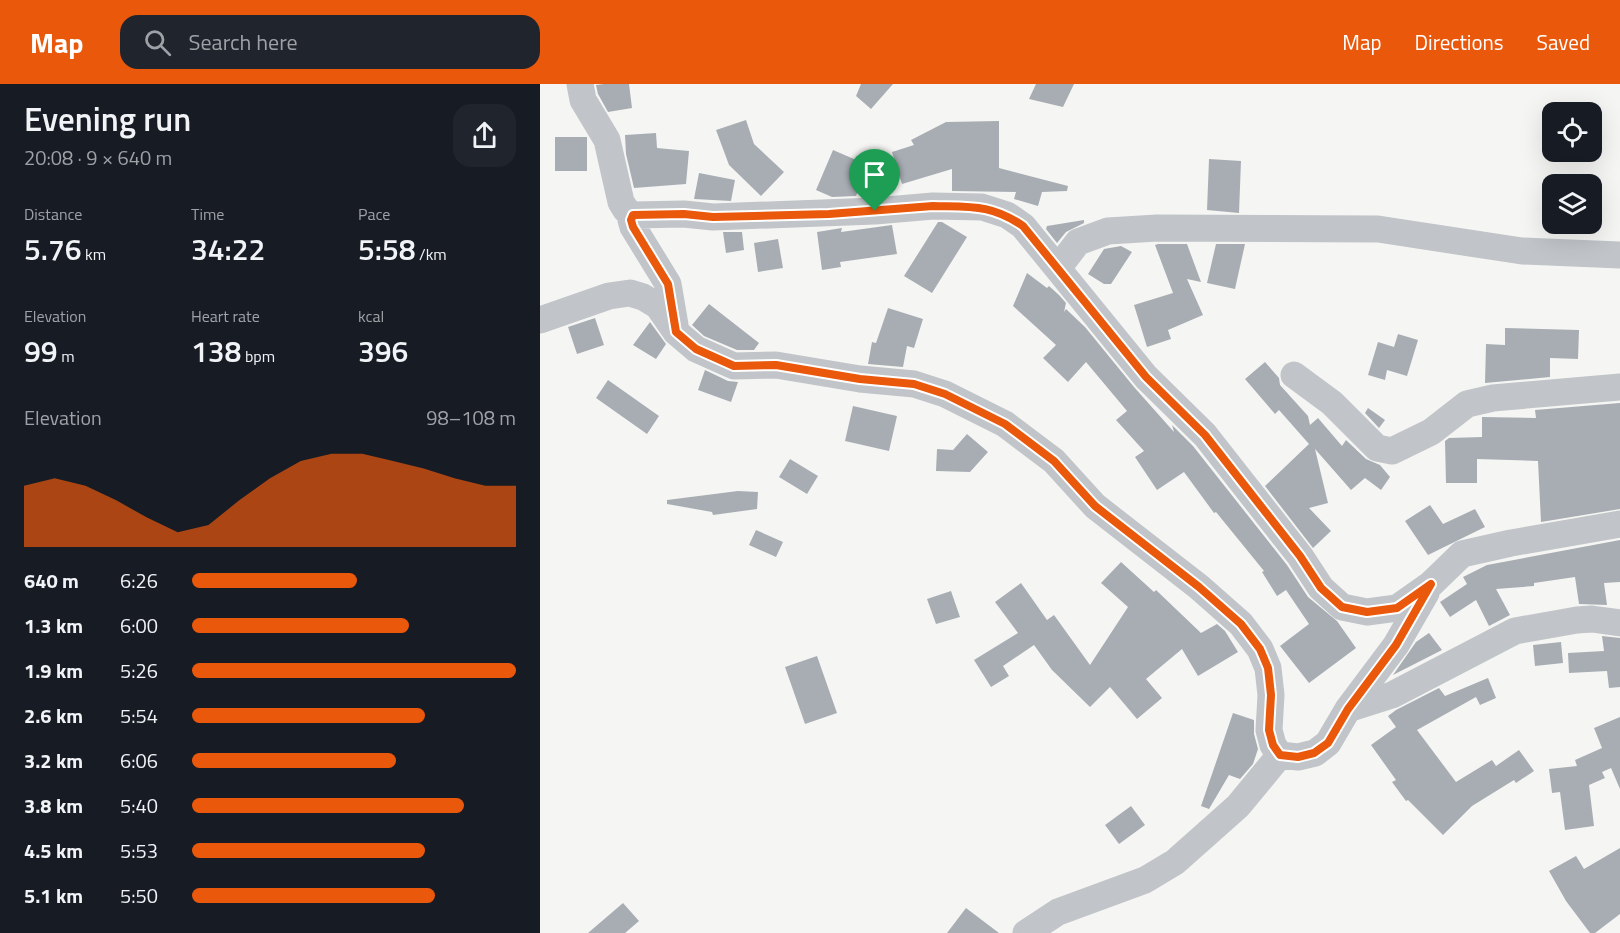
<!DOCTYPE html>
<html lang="en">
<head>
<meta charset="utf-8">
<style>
	:root { --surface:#171b24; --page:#20242c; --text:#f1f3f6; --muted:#9ea1a6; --accent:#ea580c }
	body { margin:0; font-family:"Titillium Web",sans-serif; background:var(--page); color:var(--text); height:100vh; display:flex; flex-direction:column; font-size:22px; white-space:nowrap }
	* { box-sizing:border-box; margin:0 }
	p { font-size:20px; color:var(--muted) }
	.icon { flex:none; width:33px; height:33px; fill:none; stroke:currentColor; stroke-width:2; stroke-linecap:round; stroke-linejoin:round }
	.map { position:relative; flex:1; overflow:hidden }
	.panel { display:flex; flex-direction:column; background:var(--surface); width:540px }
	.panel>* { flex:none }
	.tools { position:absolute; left:1002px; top:18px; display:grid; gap:12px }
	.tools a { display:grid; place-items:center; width:60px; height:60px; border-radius:12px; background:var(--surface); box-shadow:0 6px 24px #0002; font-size:30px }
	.pin { position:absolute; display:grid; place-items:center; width:51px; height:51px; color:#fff; margin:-62px -26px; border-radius:50% 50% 50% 0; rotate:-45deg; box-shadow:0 0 6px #0007 }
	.pin .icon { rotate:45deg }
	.round { display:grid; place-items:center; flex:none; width:63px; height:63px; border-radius:18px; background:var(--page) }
	.summary { display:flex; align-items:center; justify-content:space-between; height:102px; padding:0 24px }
	h1 { font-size:33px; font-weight:600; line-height:45px }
	.stats { display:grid; grid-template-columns:repeat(3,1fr); gap:9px; height:102px; padding:6px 24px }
	.stats div { display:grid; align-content:center }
	.stats b { font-size:30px; font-weight:600 }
	.stats small { font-size:16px; font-weight:400 }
	.stats p { font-size:16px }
	.chart { height:168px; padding:12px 24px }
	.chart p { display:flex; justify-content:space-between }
	.chart svg { width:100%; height:108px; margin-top:6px; fill:var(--accent); opacity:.7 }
	ul { padding:0 24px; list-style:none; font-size:20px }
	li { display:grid; grid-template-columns:96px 72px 1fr; align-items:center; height:45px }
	li i { height:15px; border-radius:8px; background:var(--accent) }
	header { display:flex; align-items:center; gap:36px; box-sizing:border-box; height:84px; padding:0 30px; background:var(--accent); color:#fff }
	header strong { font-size:28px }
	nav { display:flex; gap:33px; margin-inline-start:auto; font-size:21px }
	.search { width:420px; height:54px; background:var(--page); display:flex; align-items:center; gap:15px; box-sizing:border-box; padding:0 21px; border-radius:18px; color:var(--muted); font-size:22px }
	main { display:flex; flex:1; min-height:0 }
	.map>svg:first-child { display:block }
	.building { fill:#a8adb4 }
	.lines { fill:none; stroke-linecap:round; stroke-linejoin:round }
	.minor { stroke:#c1c4c8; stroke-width:27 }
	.route-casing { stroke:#fff; stroke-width:12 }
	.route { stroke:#ea580c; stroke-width:8 }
</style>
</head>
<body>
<header>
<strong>Map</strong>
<div class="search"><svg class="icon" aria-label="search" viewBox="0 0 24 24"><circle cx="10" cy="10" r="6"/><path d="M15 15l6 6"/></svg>Search here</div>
<nav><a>Map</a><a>Directions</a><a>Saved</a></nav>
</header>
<main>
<section class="panel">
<div class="summary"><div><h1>Evening run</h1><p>20:08 · 9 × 640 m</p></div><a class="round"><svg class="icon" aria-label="share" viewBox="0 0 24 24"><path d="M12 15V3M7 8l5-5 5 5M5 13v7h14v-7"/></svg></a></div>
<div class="stats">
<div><p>Distance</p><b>5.76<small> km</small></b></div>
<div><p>Time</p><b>34:22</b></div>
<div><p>Pace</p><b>5:58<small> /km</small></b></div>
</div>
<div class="stats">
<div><p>Elevation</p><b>99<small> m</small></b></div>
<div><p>Heart rate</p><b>138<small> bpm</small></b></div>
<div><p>kcal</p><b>396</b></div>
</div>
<div class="chart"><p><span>Elevation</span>98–108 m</p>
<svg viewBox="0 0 160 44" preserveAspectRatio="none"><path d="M0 44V19L10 16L20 19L30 25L40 32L50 38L60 35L70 25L80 16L90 9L100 6L110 6L120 9L130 12L140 16L150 19L160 19V44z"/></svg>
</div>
<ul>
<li><b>640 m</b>6:26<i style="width:51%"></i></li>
<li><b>1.3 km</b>6:00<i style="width:67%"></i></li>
<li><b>1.9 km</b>5:26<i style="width:100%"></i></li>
<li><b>2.6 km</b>5:54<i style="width:72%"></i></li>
<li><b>3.2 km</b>6:06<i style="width:63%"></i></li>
<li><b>3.8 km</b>5:40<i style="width:84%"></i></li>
<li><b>4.5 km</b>5:53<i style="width:72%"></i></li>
<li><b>5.1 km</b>5:50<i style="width:75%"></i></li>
</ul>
</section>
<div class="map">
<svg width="1080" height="849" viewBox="0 0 1080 849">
	<rect width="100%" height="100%" fill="#f5f6f3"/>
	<path class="building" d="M64 0H89L92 24 68 28 58 10 56 1Z
		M321 0H353L331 25 316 12Z
		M496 0H534L523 23 489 15Z
		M206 36 214 60 244 88 221 112 189 81 176 46Z
		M459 37V84L528 102 527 107 502 108 498 122 474 115 476 108 412 107V85L362 100 352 68 374 61 371 56 406 38Z
		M116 49 117 64 149 67 146 100 94 104 86 70 85 51Z
		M15 53H47V87H15Z
		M293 66 328 81 316 112 292 113 276 106Z
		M669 75 701 77 699 129 667 126Z
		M159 89 195 96 191 117 154 115Z
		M544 136V139L526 148 517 159 506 145 507 142Z
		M398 138H402L427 153 392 209 364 192Z
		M352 141 357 170 300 178 301 183 282 186 277 148 302 144 301 148Z
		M183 148H202L204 166 186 169Z
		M238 155 243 184 218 188 214 159Z
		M618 160H647L661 198 647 195 663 231 628 246 631 255 607 263 594 221 633 209 615 161Z
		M676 160H705L695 205 667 199Z
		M581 162 592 168 571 200H564L548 190 564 165Z
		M487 189 507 204 509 202 519 211 526 219 524 228 526 225 545 243 594 303 634 348 632 341 653 362 747 481 768 513 797 537 816 564 769 599 740 562 769 540 746 506 737 512 722 488 724 487 676 428 674 429 644 388 617 406 595 373 604 367 576 336 587 327 546 278 528 298 503 274 516 261 473 222Z
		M169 220 219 259 214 266H197L164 252 152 241Z
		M348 224 383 235 374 264 367 262 363 283 328 280 332 258 336 259Z
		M55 234 64 261 37 270 28 243Z
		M110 238 126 260 116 275 93 261Z
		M965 244 1039 246 1038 275 1010 274V293L945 299 946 260 965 261Z
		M858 250 878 256 867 292 847 286 845 296 828 291 838 258 854 263Z
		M725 278 739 294 740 301 768 332 770 341 778 334 802 362 806 356 826 375 840 381 850 393 841 406 825 394 811 406 775 365 788 419 769 424 791 447 773 464 725 402 769 360 739 326 735 330 705 295Z
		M165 286 188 297 198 298 191 318 158 306Z
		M68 296 119 332 107 350 56 314Z
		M1080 319V425L1001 438 998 377 937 375V399H906L905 357 909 354 942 353V333L996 334 995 326Z
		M313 322 357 332 349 367 305 357Z
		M828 324 845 336 839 344 825 329Z
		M427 350 448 368 430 388 396 387 397 365 413 366Z
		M250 375 278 392 267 410 239 393Z
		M198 407 218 408 217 425 173 431 172 428 127 420V416Z
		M890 421 903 440 935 425 945 443 888 471 865 437Z
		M216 446 243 458 236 473 209 461Z
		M1080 456V498L1064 499 1067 521 1039 520 1035 493 994 499V502L956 505 970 531 949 542 936 516 910 533 900 518 927 500 923 493 947 481Z
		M581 478 614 508 616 506 661 549 677 540 685 547 698 568 658 592 642 565 606 595 622 614 597 635 570 603 550 623 512 586 494 561 463 582 469 592 451 603 434 576 478 549 455 518 481 499 507 536 514 531 550 581 588 523 561 499Z
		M411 507 420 533 396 540 387 515Z
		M889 549 902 566 853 591 876 558Z
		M1062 552 1080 554V603L1069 604 1067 587 1029 589 1028 569 1064 567Z
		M1021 558 1023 579 995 582 993 561Z
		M277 572 297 629 265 640 245 583Z
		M948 594 956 614 940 621 936 613 877 646 916 698 952 676 956 682 979 666 994 687 976 699 974 696 932 722 903 751 868 716 866 717 852 698 856 696 831 661 856 643 848 632 856 626 899 604 905 612Z
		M693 629 714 636V650L718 665 713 680 700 695 689 691 669 725 661 722Z
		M1080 633V705L1071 684 1062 688 1065 694 1049 701 1054 742 1025 746 1020 708 1012 709 1009 685 1037 682 1035 676 1062 664 1054 644Z
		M591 722 605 741 579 760 565 741Z
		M1080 764V830L1055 849H1050L1026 817 1009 787 1036 772 1044 785Z
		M83 819 99 837 85 849H48Z
		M426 824 459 849H407Z"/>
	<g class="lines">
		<path class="minor" d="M40 0 43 16 67 56 81 118 86 126 93 131 144 130 173 133 335 127 393 122 442 123 467 131 483 142 606 293 665 351 760 472 781 504 802 523 827 528 857 524 891 500 922 470 971 459 1080 440
			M93 131 91 136 93 143 128 200 135 241
			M518 184 538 158 568 147 617 144 838 145 982 167 1080 171
			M0 236 69 212 90 209 103 213 118 222 136 248 156 265 194 282 236 281 320 295 374 300 405 310 465 340 514 377 555 422 659 503 701 540 720 565 728 584 731 611 729 646 733 661 740 671 758 673 775 669 788 659 808 625 856 561 886 509
			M754 291 792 319 837 364 852 367 891 348 927 320 953 314 1080 303
			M808 625 852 611 975 547 1037 536 1052 535 1080 539
			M486 849 518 828 605 796 635 778 698 722 740 671"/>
	</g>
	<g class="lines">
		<g class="route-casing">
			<path id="route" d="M393 122C430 123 451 120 483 142L606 293 665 351 760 472 781 504 802 523 827 528 857 524 891 500 856 561 808 625 788 659 774 669 758 673 740 671 733 661 729 646 731 611 728 584 720 565 701 540 659 503 555 422 514 377 465 340 405 310 374 300 320 295 236 281 194 282 156 265 136 248 128 200 93 143 91 136 93 131 144 130 173 133 289 130Z"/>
		</g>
		<use href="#route" class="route"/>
	</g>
</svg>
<div class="tools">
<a><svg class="icon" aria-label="locate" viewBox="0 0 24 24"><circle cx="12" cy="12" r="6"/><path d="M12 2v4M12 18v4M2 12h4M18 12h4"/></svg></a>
<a><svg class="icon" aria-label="layers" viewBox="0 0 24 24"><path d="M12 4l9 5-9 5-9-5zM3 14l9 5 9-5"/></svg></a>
</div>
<div class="pin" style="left:335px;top:127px;background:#1e9e55"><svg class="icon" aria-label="arrive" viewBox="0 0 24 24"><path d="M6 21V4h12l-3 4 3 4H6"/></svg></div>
</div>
</main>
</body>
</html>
